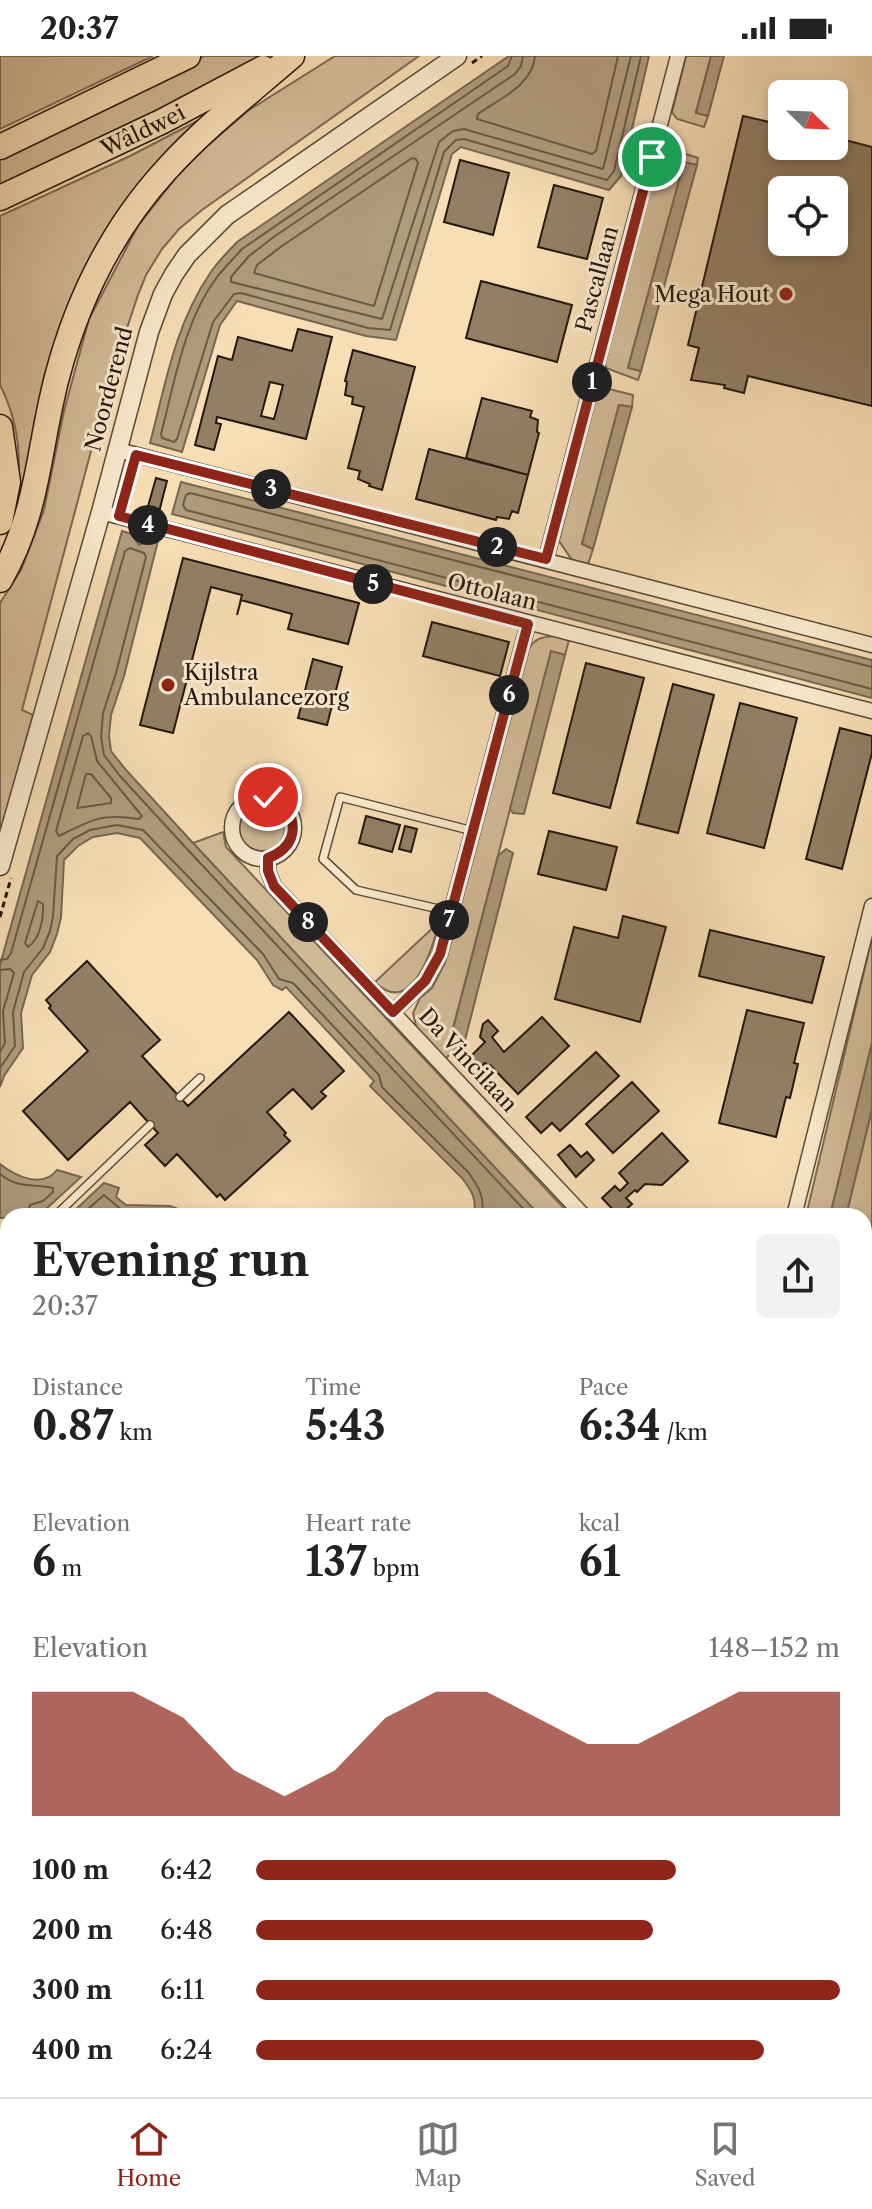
<!DOCTYPE html>
<html lang="en">
<head>
<meta charset="utf-8">
<style>
	:root { --surface:#fff; --page:#f2f2f2; --text:#222; --muted:#767676; --line:#e0e0e0; --accent:#8f2418 }
	body { margin:0; font-family:"Libre Caslon Text",serif; background:var(--page); color:var(--text); height:100vh; display:flex; flex-direction:column; font-size:30px; white-space:nowrap }
	* { box-sizing:border-box; margin:0 }
	p { font-size:26px; color:var(--muted) }
	.icon { flex:none; width:44px; height:44px; fill:none; stroke:currentColor; stroke-width:2; stroke-linecap:round; stroke-linejoin:round }
	.map { position:relative; flex:1; overflow:hidden }
	.panel { position:absolute; left:0px; top:1152px; width:872px; height:890px; display:flex; flex-direction:column; background:var(--surface); border-radius:24px 24px 0 0; box-shadow:0 4px 12px #0003 }
	.panel>* { flex:none }
	.needle { width:52px; rotate:113deg }
	.buttons { position:absolute; left:768px; top:24px; display:grid; gap:16px }
	.buttons a { display:grid; place-items:center; width:80px; height:80px; border-radius:12px; background:var(--surface); box-shadow:0 4px 12px #0003; font-size:40px }
	.pin { position:absolute; display:grid; place-items:center; width:68px; height:68px; color:#fff; margin:-34px; border:4px solid #fff; border-radius:50%; box-shadow:0 2px 8px #0007 }
	.km { position:absolute; width:40px; height:40px; margin:-20px; border-radius:50%; background:#222; color:#fff; font-size:22px; line-height:40px; text-align:center }
	.round { display:grid; place-items:center; flex:none; width:84px; height:84px; border-radius:12px; background:var(--page) }
	.overview { display:flex; align-items:center; justify-content:space-between; height:136px; padding:0 32px }
	h1 { font-size:44px; font-weight:800; line-height:60px }
	.metrics { display:grid; grid-template-columns:repeat(3,1fr); gap:12px; height:136px; padding:8px 32px }
	.metrics div { display:grid; align-content:center }
	.metrics b { font-size:40px; font-weight:800 }
	.metrics small { font-size:22px; font-weight:400 }
	.metrics p { font-size:22px }
	.chart { height:224px; padding:16px 32px }
	.chart p { display:flex; justify-content:space-between }
	.chart svg { width:100%; height:144px; margin-top:8px; fill:var(--accent); opacity:.7 }
	ul { padding:0 32px; list-style:none; font-size:26px }
	li { display:grid; grid-template-columns:128px 96px 1fr; align-items:center; height:60px }
	li i { height:20px; border-radius:10px; background:var(--accent) }
	.status { display:flex; justify-content:space-between; align-items:center; height:56px; padding:0 40px; background:var(--surface); direction:ltr }
	.status svg { height:22px; fill:currentColor }
	.menu { display:flex; justify-content:space-around; align-items:center; height:112px; border-top:2px solid var(--line); background:var(--surface); font-size:22px; color:var(--muted) }
	.menu a { display:grid; justify-items:center; gap:4px }
	.menu .selected { color:var(--accent) }
	.map>svg:first-child { display:block }
	.green { fill:#d3bc99; stroke:#7c6a54; stroke-width:2 }
	.water { fill:#af9b7d; stroke:#776751; stroke-width:2 }
	.lines { fill:none; stroke-linecap:round; stroke-linejoin:round }
	.shore { stroke:#6a5a46; stroke-width:2 }
	.building { fill:#927f66; stroke:#241810; stroke-width:2; fill-rule:evenodd }
	.service-casing { stroke:#594a39; stroke-width:10 }
	.minor-casing { stroke:#594a39; stroke-width:17 }
	.tertiary-casing { stroke:#594a39; stroke-width:21 }
	.trunk-casing { stroke:#241810; stroke-width:27 }
	.path { stroke:#241810; stroke-width:3; stroke-dasharray:6 4; stroke-linecap:butt }
	.service { stroke:#faeacf; stroke-width:7 }
	.minor { stroke:#faeacf; stroke-width:14 }
	.tertiary { stroke:#faeacf; stroke-width:18 }
	.trunk { stroke:#f7deb5; stroke-width:24 }
	.route-casing { stroke:#fff; stroke-width:16 }
	.route { stroke:#8f2418; stroke-width:10 }
	.poi-dot { fill:#8f2418; stroke:#faeacf; stroke-width:3 }
	.labels { text-anchor:middle; dominant-baseline:central; stroke-width:6; stroke-linejoin:round; paint-order:stroke }
	.street-label { font-size:22px; fill:#241810; stroke:#faeacf }
	.poi-label { font-size:22px; fill:#241810; stroke:#faeacf; text-anchor:end }
</style>
</head>
<body>
<div class="status"><b>20:37</b><svg viewBox="0 0 49 12"><path d="M0 12V9h3v3zM5 12V6h3v6zM10 12V3h3v9zM15 12V0h3v12zM26 1h20v11H26zM47 4h2v5h-2z"/></svg></div>
<div class="map">
<svg width="872" height="2041" viewBox="0 0 872 2041">
	<rect width="100%" height="100%" fill="#f7deb5"/>
	<filter id="stains"><feTurbulence type="fractalNoise" baseFrequency=".0025" numOctaves="4"/><feColorMatrix values="0 0 0 0 .2 0 0 0 0 .09 0 0 0 0 .02 0 0 0 .5 -.17"/></filter>
	<radialGradient id="worn" r=".72"><stop offset=".6" stop-color="#630" stop-opacity="0"/><stop offset="1" stop-color="#630" stop-opacity=".3"/></radialGradient>
	<path class="green" d="M0 0H153L0 73Z
		M204 0H260L151 58 0 129V101L147 31Z
		M335 0H419L202 154 179 173 162 193 146 219 138 239 111 320 22 654 33 659 0 778V547L21 514 44 454 64 355 89 263 138 170 178 119 200 96 249 54Z
		M686 0H711L696 56 708 60 704 71 677 63 672 56Z
		M226 50 125 160 7 491C20 433 28 384 0 329V160L130 100Z
		M670 93 698 102 697 109 684 107 628 311 641 315 638 324 606 312 605 305 658 102Z
		M609 333 633 339 632 351 619 349 582 488 593 493 588 508 572 504 559 485 594 343 599 336Z
		M555 580 569 584 565 599 551 596 451 980 465 984 445 1003 417 974 413 957 420 942 432 932 445 907 528 594C535 582 541 581 555 580Z
		M239 772a23 23 0 1 1 46 0a23 23 0 1 1-46 0Z
		M223 776 226 791 571 1160H540L193 787Z
		M439 866C433 891 412 963 375 926Z
		M872 882V987L830 1160H806Z
		M872 1053V1468L864 1467V1160H846Z
		M0 1223 8 1232V1338L0 1339Z
		M8 1443V1641L0 1628V1444Z
		M864 1549 872 1557V2041H782L783 2034H864Z"/>
	<path class="water" d="M509 0H649L621 120 609 134 461 91 452 98 396 284 366 280 237 245 220 269 182 396 150 387C165 330 175 269 209 219 216 207 227 197 237 186Z
		M711 0H724L708 60 696 57Z
		M684 106 697 109 641 315 628 312Z
		M619 349 632 351 593 493 582 488Z
		M181 426 872 604V642L172 458Z
		M122 475 132 478 139 489 151 483 158 485 124 620 111 659 109 680 111 695 126 714 193 787 540 1160H474C477 1143 472 1135 462 1122L370 1030 374 1025 286 931 282 934 273 929 257 904 140 782 117 777 93 781 78 790 64 804 61 861 57 878 50 896 32 919 21 957 23 992 4 1020 0 1031V909Z
		M551 595 565 599 524 758 513 757 510 753Z
		M506 793 513 797 465 984 451 981 498 800Z
		M872 987V1053L846 1160H830Z
		M0 1108C15 1120 42 1133 57 1114L81 1121 45 1154H36L35 1160 0 1162Z
		M104 1127 119 1132 116 1141 126 1149 170 1150 197 1160H74L72 1157Z
		M872 1480V1557L864 1549 866 1534 864 1530V1501Z
		M0 1628 8 1641V1740L0 1714Z"/>
	<g class="lines">
		<path class="shore" d="M512 0 508 10 242 193C234 202 225 211 217 221 184 265 175 325 161 378L162 382 174 386 177 383 213 266 234 238 241 237 368 272 390 274 444 96 456 84 464 83 607 124 614 115 641 0
			M523 0 521 10 515 18 275 180 249 200 231 221V226L382 263 439 86 453 75 464 73 603 113 631 0
			M535 0C533 29 499 43 478 58L477 63 592 98 596 95 618 0
			M412 102 416 103 418 107 374 250 254 217 257 209 282 190Z
			M872 611 190 437 186 439 183 449 186 454 872 633
			M88 677 91 680 97 705 142 760 139 763C100 757 92 764 59 780L56 775 83 680Z
			M86 718H91L111 742V747L77 752Z
			M38 845 43 848C44 862 40 883 28 891L25 887Z
			M0 904 7 903 11 897 125 495 130 492 144 497 146 501 116 617 103 657 101 681 104 699 120 720 187 793 530 1160
			M0 914 10 913 14 917 3 955 5 987 0 996
			M0 1012 15 990 13 956 24 916 43 892 50 875 53 860 57 800 73 783 90 774 117 769 143 774 263 898 279 923 293 927 379 1019 382 1031 468 1116C479 1131 485 1141 482 1160
			M0 1118C20 1134 33 1127 53 1132V1136L43 1145 30 1149 27 1160
			M80 1160 104 1139 124 1156 174 1160"/>
	</g>
	<path class="building" d="M743 60 782 69V90H834V81L872 91V350L748 320 744 337 724 332 725 329 691 324 699 292 688 289ZM782 134H834V186H782Z
		M460 104 509 117 493 179 444 166Z
		M554 129 603 142 587 203 538 191Z
		M481 225 572 249 557 306 466 282Z
		M298 273 332 281 306 383 217 361 216 367 221 368 214 394 195 389 218 300 232 304 238 281 292 295ZM270 326 283 329 274 363 261 360Z
		M353 294 415 311 382 434 369 430 370 428 358 423 360 415 348 412 364 351 352 348 353 341 345 339 347 326 345 325Z
		M482 342 532 355 530 361 538 364 537 376 539 377 528 419 466 402Z
		M429 393 528 419 518 457 512 455 509 463 497 461 496 464 416 443Z
		M156 422 167 425 159 456 147 454Z
		M183 502 359 547 348 588 288 573 292 558 241 544 237 559 242 539 211 531 173 677 140 669Z
		M432 566 509 586 500 620 423 600Z
		M313 603 342 611 327 669 298 662Z
		M586 607 644 622 610 752 553 737Z
		M673 628 714 639 678 777 637 767Z
		M740 647 797 662 764 792 707 777Z
		M840 672 872 680V697L842 813 806 803Z
		M366 760 400 769 392 796 359 787Z
		M405 770 417 773 411 796 399 793Z
		M549 775 617 791 606 834 538 818Z
		M623 860 666 871 640 966 555 943 574 871 618 882Z
		M710 874 824 901 812 947 699 920Z
		M87 905 160 984 142 1000 188 1050 289 956 344 1015 321 1036 326 1040 312 1053 293 1033 267 1056 286 1077 284 1079 290 1085 225 1144 220 1138 217 1141 177 1098 165 1110 145 1089 158 1077 130 1046 68 1104 23 1055 88 995 49 952 51 950 46 944Z
		M747 954 804 967 794 1007 798 1008 790 1042 786 1041 776 1081 719 1067Z
		M542 961 569 990 518 1038 490 1009 489 1011 485 1007 480 1012 470 1001 485 986 480 981 483 968 488 964 498 975 492 981 504 996Z
		M596 996 619 1020 560 1075 552 1067 541 1077 526 1061Z
		M632 1026 659 1055 613 1097 586 1068Z
		M662 1077 688 1105 662 1129 645 1128 637 1136 635 1134 626 1142 632 1148 619 1160 602 1142 615 1130 620 1135 628 1127 619 1117Z
		M570 1089 581 1101 587 1096 594 1104 576 1121 558 1099Z
		M8 1347V1413L0 1415V1349Z
		M0 2015H6L10 2038 1 2041Z
		M211 2034H265L267 2041H189Z
		M342 2034H377L376 2041H341Z
		M377 2034 396 2035 395 2041H376Z
		M433 2034H457L456 2041H432Z
		M600 2034H636L635 2041 599 2038Z
		M651 2034H696L695 2041H650Z"/>
	<g class="lines">
		<g class="service-casing">
			<path id="service" d="M452 856 356 834 323 803 340 741 473 775
				M180 1041 200 1022
				M55 1160 150 1069"/>
		</g>
		<g class="minor-casing">
			<path id="minor" d="M118 394 872 589
				M101 456 872 655
				M546 503 678 0
				M232 772a31 31 0 1 1 62 0a31 31 0 1 1-62 0Z
				M268 802V815L274 830 584 1160
				M393 956 425 925 440 898 528 568
				M794 1160 872 850
				M0 1195H8
				M0 1777H8
				M0 1810 8 1808
				M0 1913 8 1938
				M39 2034 41 2041
				M102 2034 104 2041
				M494 2041 495 2034
				M774 2041 776 2034"/>
		</g>
		<g class="tertiary-casing">
			<path id="tertiary" d="M0 810 101 456 149 276 163 238 174 218 187 199 227 159 457 0"/>
		</g>
		<g class="trunk-casing">
			<g id="trunk">
				<path d="M0 91 188 0"/>
				<path id="s1" d="M0 142 163 65 263 12"/>
				<path d="M0 371 8 426 0 466"/>
				<path d="M0 524C39 456 38 393 57 321 77 245 112 173 166 114 204 72 249 37 292 0"/>
			</g>
		</g>
		<path class="path" d="M472 7 482 0
			M122 447 132 412
			M0 861 11 822"/>
		<use href="#service" class="service"/>
		<use href="#minor" class="minor"/>
		<use href="#tertiary" class="tertiary"/>
		<use href="#trunk" class="trunk"/>
	</g>
	<g class="lines">
		<g class="route-casing">
			<path id="route" d="M268 741 287 752C299 774 292 793 268 802V815L274 830 393 956 425 925 440 898 528 568 119 460 136 399 546 503 652 101"/>
		</g>
		<use href="#route" class="route"/>
	</g>
	<g class="poi-dot">
		<circle cx="786" cy="238" r="8"/>
		<circle cx="168" cy="629" r="8"/>
	</g>
	<g class="labels">
		<g class="street-label">
			<text stroke="none"><textPath href="#s1" startOffset="158">Wâldwei</textPath></text>
			<text transform="translate(597 223) rotate(-75)">Pascallaan</text>
			<text transform="translate(109 333) rotate(-75)">Noorderend</text>
			<text transform="translate(492 536) rotate(14)">Ottolaan</text>
			<text transform="translate(468 1004) rotate(47)">Da Vincilaan</text>
		</g>
		<g class="poi-label">
			<text x="770" y="238">Mega Hout</text>
			<text x="184" y="616" text-anchor="start">Kijlstra<tspan x="184" dy="25">Ambulancezorg</tspan></text>
		</g>
	</g>
	<rect width="100%" height="100%" filter="url(#stains)"/>
	<rect width="100%" height="100%" fill="url(#worn)"/>
</svg>
<div class="buttons">
<a><svg class="needle" viewBox="-14 -14 28 28"><path d="M0-13l5 13h-10z" fill="#e53935"/><path d="M0 13l5-13h-10z" fill="#767676"/></svg></a>
<a><svg class="icon" aria-label="locate" viewBox="0 0 24 24"><circle cx="12" cy="12" r="6"/><path d="M12 2v4M12 18v4M2 12h4M18 12h4"/></svg></a>
</div>
<div class="pin" style="left:652px;top:101px;background:#1e9e55"><svg class="icon" aria-label="arrive" viewBox="0 0 24 24"><path d="M6 21V4h12l-3 4 3 4H6"/></svg></div>
<div class="pin" style="left:268px;top:741px;background:#d93025"><svg class="icon" aria-label="check" viewBox="0 0 24 24"><path d="M5 12l5 5 9-10"/></svg></div>
<b class="km" style="left:592px;top:326px">1</b>
<b class="km" style="left:497px;top:491px">2</b>
<b class="km" style="left:271px;top:433px">3</b>
<b class="km" style="left:148px;top:469px">4</b>
<b class="km" style="left:373px;top:528px">5</b>
<b class="km" style="left:509px;top:639px">6</b>
<b class="km" style="left:449px;top:864px">7</b>
<b class="km" style="left:308px;top:866px">8</b>
<section class="panel">
<div class="overview"><div><h1>Evening run</h1><p>20:37</p></div><a class="round"><svg class="icon" aria-label="share" viewBox="0 0 24 24"><path d="M12 15V3M7 8l5-5 5 5M5 13v7h14v-7"/></svg></a></div>
<div class="metrics">
<div><p>Distance</p><b>0.87<small> km</small></b></div>
<div><p>Time</p><b>5:43</b></div>
<div><p>Pace</p><b>6:34<small> /km</small></b></div>
</div>
<div class="metrics">
<div><p>Elevation</p><b>6<small> m</small></b></div>
<div><p>Heart rate</p><b>137<small> bpm</small></b></div>
<div><p>kcal</p><b>61</b></div>
</div>
<div class="chart"><p><span>Elevation</span>148–152 m</p>
<svg viewBox="0 0 160 44" preserveAspectRatio="none"><path d="M0 44V6L10 6L20 6L30 14L40 30L50 38L60 30L70 14L80 6L90 6L100 14L110 22L120 22L130 14L140 6L150 6L160 6V44z"/></svg>
</div>
<ul>
<li><b>100 m</b>6:42<i style="width:72%"></i></li>
<li><b>200 m</b>6:48<i style="width:68%"></i></li>
<li><b>300 m</b>6:11<i style="width:100%"></i></li>
<li><b>400 m</b>6:24<i style="width:87%"></i></li>
</ul>
</section>
</div>
<nav class="menu">
<a class="selected"><svg class="icon" aria-label="home" viewBox="0 0 24 24"><path d="M3 11l9-7 9 7M6 9v11h12V9"/></svg>Home</a>
<a><svg class="icon" aria-label="map" viewBox="0 0 24 24"><path d="M3 6l6-2 6 2 6-2v14l-6 2-6-2-6 2zM9 4v14M15 6v14"/></svg>Map</a>
<a><svg class="icon" aria-label="saved" viewBox="0 0 24 24"><path d="M7 4h10v16l-5-4-5 4z"/></svg>Saved</a>
</nav>
</body>
</html>
